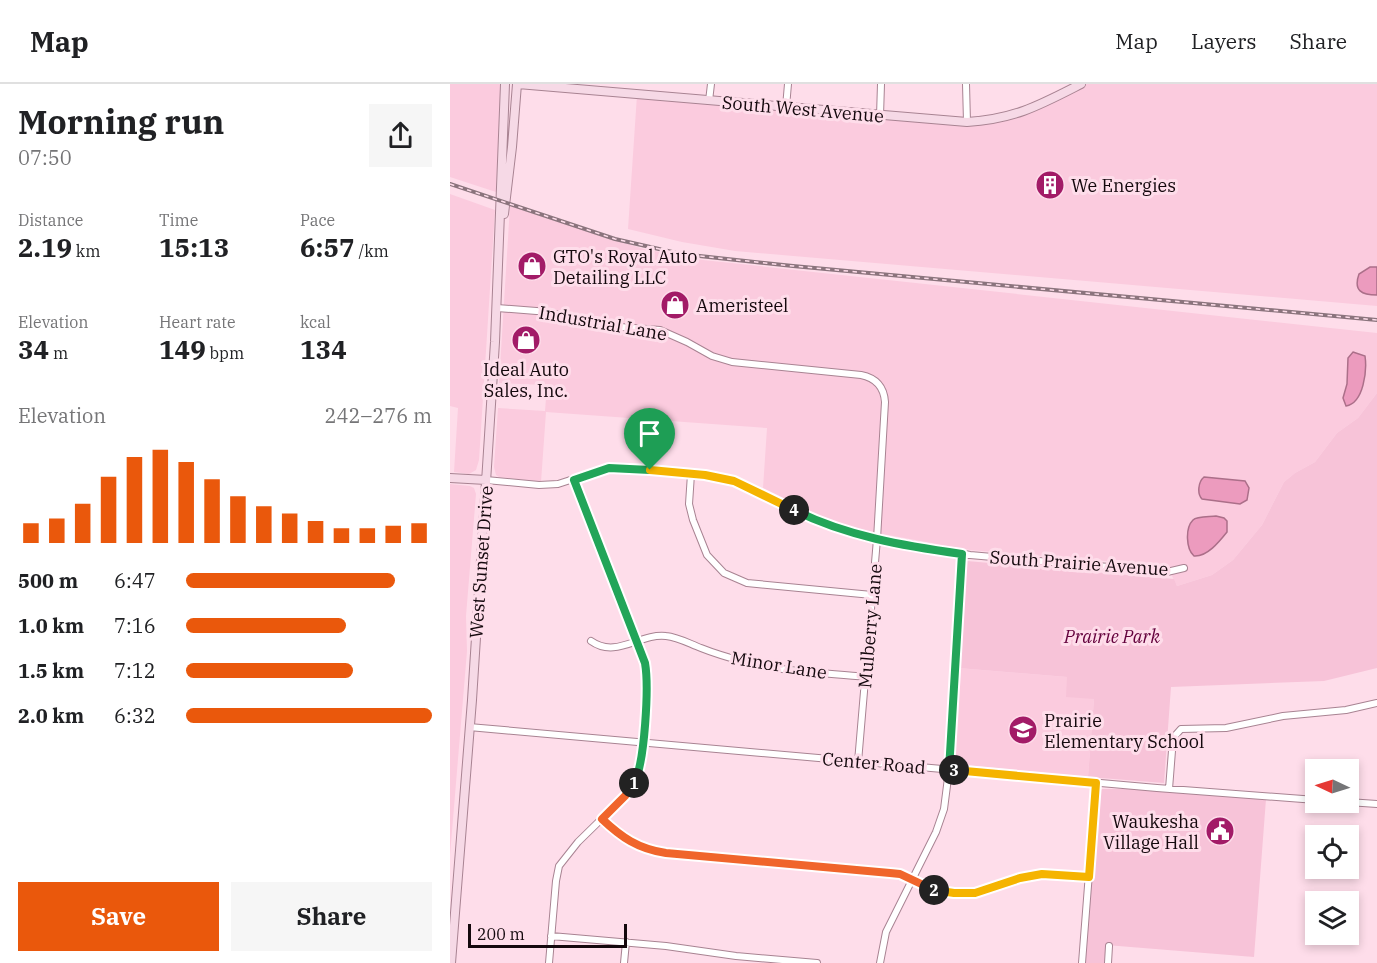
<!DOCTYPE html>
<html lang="en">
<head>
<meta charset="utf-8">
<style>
	:root { --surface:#fff; --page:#f6f6f6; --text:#202124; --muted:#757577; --line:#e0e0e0; --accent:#ea580c }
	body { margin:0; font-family:"IBM Plex Serif",serif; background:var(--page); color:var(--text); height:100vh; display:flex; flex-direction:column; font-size:22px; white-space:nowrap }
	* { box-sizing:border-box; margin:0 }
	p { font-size:20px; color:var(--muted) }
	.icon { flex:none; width:33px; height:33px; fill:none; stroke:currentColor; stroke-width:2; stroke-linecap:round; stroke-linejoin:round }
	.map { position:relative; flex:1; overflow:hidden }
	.panel { display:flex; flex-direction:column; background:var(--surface); width:450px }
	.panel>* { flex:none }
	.needle { width:39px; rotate:274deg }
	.buttons { position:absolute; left:855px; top:675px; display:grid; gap:12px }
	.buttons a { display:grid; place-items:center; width:54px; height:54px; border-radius:0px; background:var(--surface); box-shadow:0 3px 9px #0003; font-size:30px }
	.scale { position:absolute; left:18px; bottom:15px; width:159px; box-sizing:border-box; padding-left:6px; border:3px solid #14080d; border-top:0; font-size:16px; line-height:21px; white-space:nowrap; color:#14080d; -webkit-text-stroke:4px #feddea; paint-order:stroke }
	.pin { position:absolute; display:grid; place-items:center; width:51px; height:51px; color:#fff; margin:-62px -26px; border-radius:50% 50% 50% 0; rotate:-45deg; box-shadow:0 0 6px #0007 }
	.pin .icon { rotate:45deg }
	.km { position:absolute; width:30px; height:30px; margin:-15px; border-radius:50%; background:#222; color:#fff; font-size:16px; line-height:30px; text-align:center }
	.round { display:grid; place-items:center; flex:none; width:63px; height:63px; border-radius:0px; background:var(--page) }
	.headline { display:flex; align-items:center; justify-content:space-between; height:102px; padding:0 18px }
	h1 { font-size:33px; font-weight:800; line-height:45px }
	.metrics { display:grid; grid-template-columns:repeat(3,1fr); gap:9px; height:102px; padding:6px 18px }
	.metrics div { display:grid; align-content:center }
	.metrics b { font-size:26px; font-weight:800 }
	.metrics small { font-size:16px; font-weight:400 }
	.metrics p { font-size:16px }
	.chart { height:168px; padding:12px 18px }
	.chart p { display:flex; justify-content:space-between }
	.chart svg { width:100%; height:108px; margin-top:6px; stroke:var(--accent); stroke-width:6 }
	.button { display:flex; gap:12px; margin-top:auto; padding:12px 18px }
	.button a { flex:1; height:69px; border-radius:0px; background:var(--accent); color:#fff; font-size:24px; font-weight:800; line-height:69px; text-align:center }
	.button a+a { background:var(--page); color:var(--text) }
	ul { padding:0 18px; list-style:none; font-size:20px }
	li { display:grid; grid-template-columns:96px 72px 1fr; align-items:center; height:45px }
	li i { height:15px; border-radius:8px; background:var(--accent) }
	header { display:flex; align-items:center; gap:36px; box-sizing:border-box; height:84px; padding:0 30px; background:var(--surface); border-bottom:2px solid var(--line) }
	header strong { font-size:28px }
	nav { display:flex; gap:33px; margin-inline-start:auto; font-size:21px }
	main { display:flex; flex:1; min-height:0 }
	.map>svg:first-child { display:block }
	.built { fill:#fbcbde }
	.green { fill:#f7c3d8 }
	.water { fill:#ec9bbe; stroke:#ab6f89; stroke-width:1.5 }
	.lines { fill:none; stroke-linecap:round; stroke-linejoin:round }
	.street-casing { stroke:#a88392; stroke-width:8 }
	.secondary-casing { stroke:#a88392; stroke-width:10 }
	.street { stroke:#fff; stroke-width:6 }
	.secondary { stroke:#f6d9e6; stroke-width:8 }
	.rail-casing { stroke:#8b747d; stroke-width:4 }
	.rail { stroke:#feddea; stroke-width:1.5; stroke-dasharray:4.5; stroke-linecap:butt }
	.split-1-casing { stroke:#fff; stroke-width:12 }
	.split-2-casing { stroke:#fff; stroke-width:12 }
	.split-3-casing { stroke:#fff; stroke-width:12 }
	.split-4-casing { stroke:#fff; stroke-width:12 }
	.split-5-casing { stroke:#fff; stroke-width:12 }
	.split-1 { stroke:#22a559; stroke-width:8 }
	.split-2 { stroke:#f0652b; stroke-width:8 }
	.split-3 { stroke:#f5b400; stroke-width:8 }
	.split-4 { stroke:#22a559; stroke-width:8 }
	.split-5 { stroke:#f5b400; stroke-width:8 }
	.labels { text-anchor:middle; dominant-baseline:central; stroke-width:6; stroke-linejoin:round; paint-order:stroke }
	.street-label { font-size:18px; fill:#14080d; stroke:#feddea }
	.poi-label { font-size:18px; fill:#14080d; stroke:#feddea; text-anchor:start }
	.park-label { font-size:18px; font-style:italic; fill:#63013c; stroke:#feddea }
</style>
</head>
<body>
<header>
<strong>Map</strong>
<nav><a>Map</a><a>Layers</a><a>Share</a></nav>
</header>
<main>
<section class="panel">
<div class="headline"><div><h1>Morning run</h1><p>07:50</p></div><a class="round"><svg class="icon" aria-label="share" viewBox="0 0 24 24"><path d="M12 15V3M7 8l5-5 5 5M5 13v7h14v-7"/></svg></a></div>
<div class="metrics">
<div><p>Distance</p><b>2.19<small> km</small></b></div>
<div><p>Time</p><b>15:13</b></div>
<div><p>Pace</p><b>6:57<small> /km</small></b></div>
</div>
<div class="metrics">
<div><p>Elevation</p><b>34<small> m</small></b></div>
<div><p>Heart rate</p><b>149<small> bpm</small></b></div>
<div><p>kcal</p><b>134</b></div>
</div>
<div class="chart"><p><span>Elevation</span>242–276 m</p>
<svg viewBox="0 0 160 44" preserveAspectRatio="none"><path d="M5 44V36M15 44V34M25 44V28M35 44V17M45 44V9M55 44V6M65 44V11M75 44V18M85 44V25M95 44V29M105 44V32M115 44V35M125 44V38M135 44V38M145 44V37M155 44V36"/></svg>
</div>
<ul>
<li><b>500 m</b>6:47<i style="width:85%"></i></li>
<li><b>1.0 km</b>7:16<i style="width:65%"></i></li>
<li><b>1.5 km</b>7:12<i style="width:68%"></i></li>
<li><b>2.0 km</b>6:32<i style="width:100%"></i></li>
</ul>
<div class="button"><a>Save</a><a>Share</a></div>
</section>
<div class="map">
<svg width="927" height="879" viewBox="0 0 927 879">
	<rect width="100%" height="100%" fill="#feddea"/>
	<path class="built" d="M0 0H51L46 108 0 93Z
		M632 0H927V222L285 167 232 158 178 145 187 11 536 37Z
		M0 110 45 126 29 376 26 386 19 390 4 388 8 324 0 322Z
		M60 122 194 165 253 176 927 249V309L908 334 887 349 865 378 845 389 834 398 812 441 783 476 762 491 727 502 717 482 520 466 416 447 381 437 313 404 317 344 96 328 91 398 49 393 46 391 44 383 48 324 95 327 97 301 49 299Z
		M0 400 20 402 24 404 26 410 16 532 17 567 0 771Z
		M508 584 617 593 644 615 638 693 505 680 503 676Z"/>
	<path class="green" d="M927 309V584L874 597 721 603 714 699 638 693 644 615 616 613 617 593 508 584 514 481 517 477 724 495 727 502 762 491 783 476 812 441 834 398 845 389 865 378 887 349 908 334Z
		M652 705H682L816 715 804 873 656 861 654 879H635L648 709Z"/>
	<path class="water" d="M920 183H927V211C912 211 903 207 909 190Z
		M903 268 915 272C917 286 914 319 896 322L893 314 897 300 898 274Z
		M754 393 795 397 799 404 797 416 790 420 752 415C747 410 748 398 754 393Z
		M766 432 774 434 777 437V448C769 458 757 473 744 472 736 465 735 444 743 436 747 432 760 433 766 432Z"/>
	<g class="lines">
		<g class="street-casing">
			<path id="street" d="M516 0 517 38
				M259 17 261 0
				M336 23 338 0
				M430 32 431 0
				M47 224 99 228 144 241 210 246 237 258 262 272 282 278 411 291C426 294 434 303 435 318L427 455 408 678
				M241 390 239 420 243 436 257 471 274 489 297 499 422 511
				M36 396 89 401 108 400 148 387 166 383 255 391 291 399 364 436 407 451 520 471 717 488 734 484
				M141 557C166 575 190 549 216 552 228 553 240 560 251 564 266 570 280 574 295 578 334 588 375 589 415 593
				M19 643 707 704 866 716
				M719 705 723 654 731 645 776 644 833 632 896 626 927 619
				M898 718 927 720
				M152 735C168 750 183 762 206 767L440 789C463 793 482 808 506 810 533 811 553 798 578 792 598 787 619 791 639 793
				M101 852 216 862 286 872 367 879
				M99 879 106 797 109 782 128 758 175 712 185 697 190 686 197 601 196 586 191 566 124 396
				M174 879 176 858
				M430 879 436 848 486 748 494 725 499 686 512 470
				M632 879 646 699
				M658 879 659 862"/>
		</g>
		<g class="secondary-casing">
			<path id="secondary" d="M68 0 517 38C565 35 590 21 631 0
				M54 130 62 63 67 0
				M0 394 36 396
				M1 879 22 616 45 258 55 0"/>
		</g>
		<use href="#street" class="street"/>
		<use href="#secondary" class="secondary"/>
		<g class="rail-casing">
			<path id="rail" d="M0 100 165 155 231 170 343 182 927 236"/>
		</g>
		<use href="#rail" class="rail"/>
	</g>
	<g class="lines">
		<g class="split-1-casing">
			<path id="split-1" d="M184 699C195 679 199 602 195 579L124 396 159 384 200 386"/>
		</g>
		<g class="split-2-casing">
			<path id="split-2" d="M184 699 175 712 152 735C171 753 188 765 216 769L440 789 450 790 484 806"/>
		</g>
		<g class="split-3-casing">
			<path id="split-3" d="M484 806 504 809H525L570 794 592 790 639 793 646 699 504 686"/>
		</g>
		<g class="split-4-casing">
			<path id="split-4" d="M344 426C396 452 454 462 512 470L499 686H504"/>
		</g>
		<g class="split-5-casing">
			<path id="split-5" d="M200 386 255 391 284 397 344 426"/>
		</g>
		<use href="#split-1" class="split-1"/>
		<use href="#split-2" class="split-2"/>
		<use href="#split-3" class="split-3"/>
		<use href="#split-4" class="split-4"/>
		<use href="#split-5" class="split-5"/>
	</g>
	<defs>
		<g id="building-disc" transform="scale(1.5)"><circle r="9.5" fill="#a21b67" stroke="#feddea"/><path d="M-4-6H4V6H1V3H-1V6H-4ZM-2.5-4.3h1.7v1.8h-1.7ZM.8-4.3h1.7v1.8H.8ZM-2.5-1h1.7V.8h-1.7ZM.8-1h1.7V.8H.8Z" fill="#fff"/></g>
		<g id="shop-disc" transform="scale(1.5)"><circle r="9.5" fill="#a21b67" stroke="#feddea"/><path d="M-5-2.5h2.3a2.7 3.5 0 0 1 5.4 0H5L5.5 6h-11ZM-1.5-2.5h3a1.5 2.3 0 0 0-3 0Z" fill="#fff"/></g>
		<g id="school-disc" transform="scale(1.5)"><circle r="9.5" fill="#a21b67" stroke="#feddea"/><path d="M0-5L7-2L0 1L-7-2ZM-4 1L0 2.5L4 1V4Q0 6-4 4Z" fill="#fff"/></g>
		<g id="civic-disc" transform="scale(1.5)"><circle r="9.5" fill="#a21b67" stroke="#feddea"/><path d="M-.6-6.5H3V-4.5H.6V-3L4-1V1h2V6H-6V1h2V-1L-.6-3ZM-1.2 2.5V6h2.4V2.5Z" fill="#fff"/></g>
	</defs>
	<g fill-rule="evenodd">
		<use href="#building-disc" x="600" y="101"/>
		<use href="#shop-disc" x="82" y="182"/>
		<use href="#shop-disc" x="225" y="221"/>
		<use href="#shop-disc" x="76" y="256"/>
		<use href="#school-disc" x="573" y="646"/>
		<use href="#civic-disc" x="770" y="747"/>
	</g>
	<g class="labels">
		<g class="street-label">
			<text transform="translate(353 25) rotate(5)">South West Avenue</text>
			<text transform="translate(153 239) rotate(10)">Industrial Lane</text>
			<text transform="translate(31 478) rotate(-86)">West Sunset Drive</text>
			<text transform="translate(629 479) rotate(4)">South Prairie Avenue</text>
			<text transform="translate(420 542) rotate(-85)">Mulberry Lane</text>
			<text transform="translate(329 581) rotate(9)">Minor Lane</text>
			<text transform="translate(424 679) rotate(5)">Center Road</text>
		</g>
		<g class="poi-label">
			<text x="621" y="101">We Energies</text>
			<text x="103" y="172">GTO's Royal Auto<tspan x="103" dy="21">Detailing LLC</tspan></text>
			<text x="246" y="221">Ameristeel</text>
			<text x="76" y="285" text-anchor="middle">Ideal Auto<tspan x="76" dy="21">Sales, Inc.</tspan></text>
			<text x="594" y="636">Prairie<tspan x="594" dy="21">Elementary School</tspan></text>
			<text x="749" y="737" text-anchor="end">Waukesha<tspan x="749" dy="21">Village Hall</tspan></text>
		</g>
		<g class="park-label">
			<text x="662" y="552">Prairie Park</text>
		</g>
	</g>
</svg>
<div class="buttons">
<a><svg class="needle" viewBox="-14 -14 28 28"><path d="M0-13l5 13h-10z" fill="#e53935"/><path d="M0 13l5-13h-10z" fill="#757577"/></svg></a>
<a><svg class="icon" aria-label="locate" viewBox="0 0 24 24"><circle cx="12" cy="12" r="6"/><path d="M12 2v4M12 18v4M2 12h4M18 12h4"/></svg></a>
<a><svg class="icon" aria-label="layers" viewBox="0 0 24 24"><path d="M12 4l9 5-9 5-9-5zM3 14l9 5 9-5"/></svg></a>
</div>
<div class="scale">200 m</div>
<div class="pin" style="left:200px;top:386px;background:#1e9e55"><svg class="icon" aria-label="arrive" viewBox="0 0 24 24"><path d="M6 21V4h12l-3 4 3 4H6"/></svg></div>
<b class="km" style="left:184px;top:699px">1</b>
<b class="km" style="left:484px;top:806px">2</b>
<b class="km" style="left:504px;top:686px">3</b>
<b class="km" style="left:344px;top:426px">4</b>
</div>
</main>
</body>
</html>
